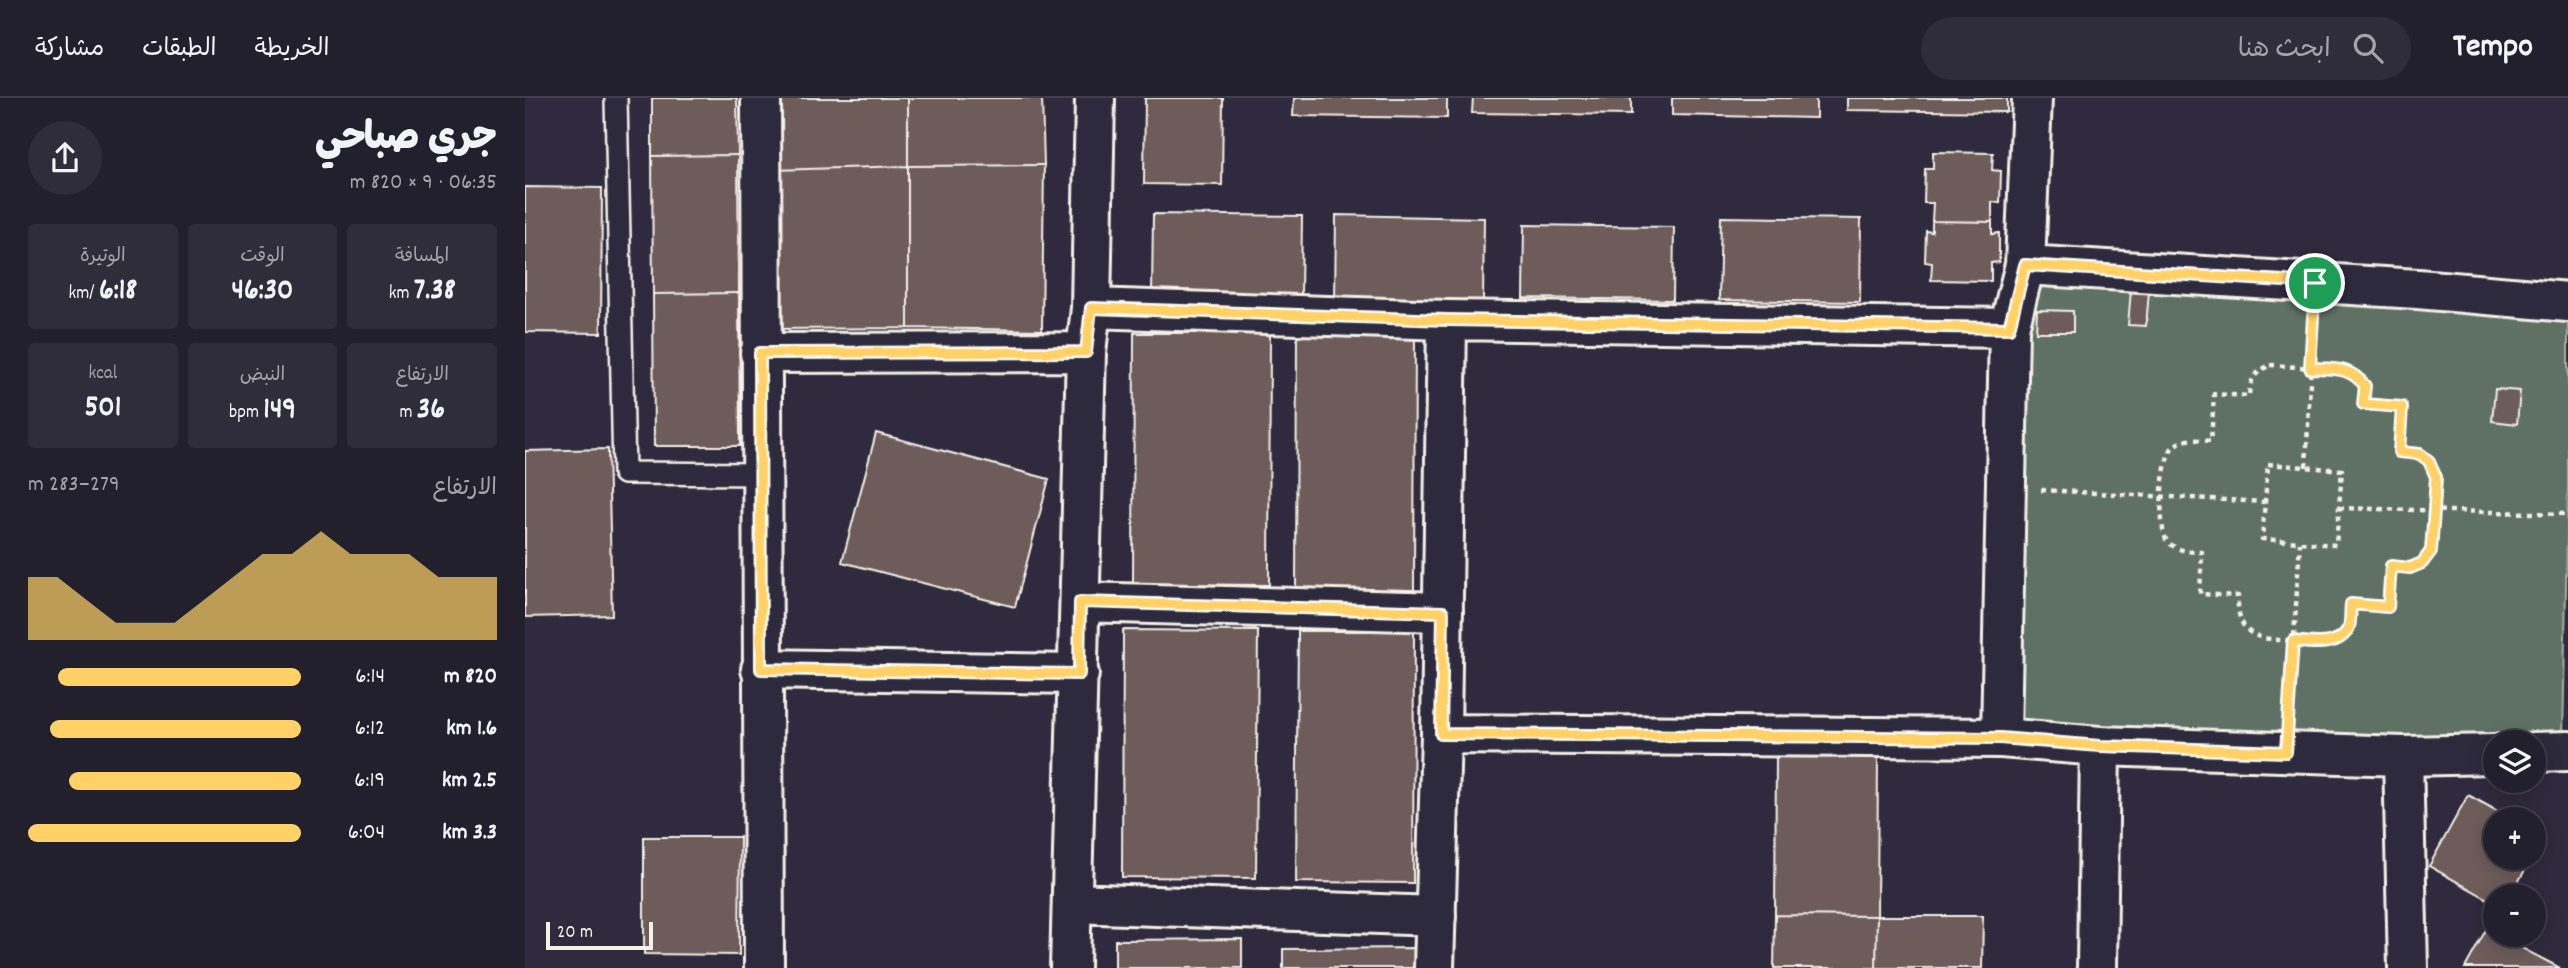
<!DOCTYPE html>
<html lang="ar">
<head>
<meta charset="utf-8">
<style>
	:root { --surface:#23202e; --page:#2f2d3a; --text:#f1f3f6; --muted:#a3a3aa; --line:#403e4a; --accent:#ffd166 }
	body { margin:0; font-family:Dekko,"Playpen Sans Arabic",sans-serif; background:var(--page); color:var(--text); direction:rtl; height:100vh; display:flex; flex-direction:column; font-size:26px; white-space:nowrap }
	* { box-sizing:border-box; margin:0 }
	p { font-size:23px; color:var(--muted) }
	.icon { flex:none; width:38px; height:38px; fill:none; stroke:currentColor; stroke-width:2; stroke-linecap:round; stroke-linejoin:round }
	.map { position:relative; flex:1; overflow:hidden; direction:ltr }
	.side { display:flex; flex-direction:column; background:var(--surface); width:525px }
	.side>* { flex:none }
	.buttons { position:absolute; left:1958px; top:632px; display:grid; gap:14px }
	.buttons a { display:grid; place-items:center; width:63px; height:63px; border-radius:50%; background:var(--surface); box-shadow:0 4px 18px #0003,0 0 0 2px var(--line); font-size:35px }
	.scale { position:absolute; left:21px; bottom:18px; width:107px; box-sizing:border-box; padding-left:7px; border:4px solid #f4f1e8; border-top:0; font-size:19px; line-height:24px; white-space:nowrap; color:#f4f1e8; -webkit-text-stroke:5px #2f2a3d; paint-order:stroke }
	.pin { position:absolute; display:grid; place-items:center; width:60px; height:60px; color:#fff; margin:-30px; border:4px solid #fff; border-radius:50%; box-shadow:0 2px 7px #0007 }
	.round { display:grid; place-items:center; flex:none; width:74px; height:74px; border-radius:37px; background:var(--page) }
	.head { display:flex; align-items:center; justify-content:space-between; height:119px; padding:0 28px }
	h1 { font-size:38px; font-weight:800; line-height:52px }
	.figures { display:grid; grid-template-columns:repeat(3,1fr); gap:10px; height:119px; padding:7px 28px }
	.figures div { display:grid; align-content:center; border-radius:7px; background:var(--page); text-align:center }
	.figures b { font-size:30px; font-weight:800 }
	.figures small { font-size:19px; font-weight:400 }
	.figures p { font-size:19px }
	.chart { height:196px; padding:14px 28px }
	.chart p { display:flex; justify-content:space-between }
	.chart svg { width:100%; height:126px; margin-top:7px; fill:var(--accent); opacity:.7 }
	ul { padding:0 28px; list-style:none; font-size:23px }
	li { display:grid; grid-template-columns:112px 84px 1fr; align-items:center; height:52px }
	li i { height:18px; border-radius:9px; background:var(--accent) }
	header { display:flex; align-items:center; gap:42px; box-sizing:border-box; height:98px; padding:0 35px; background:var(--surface); border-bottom:2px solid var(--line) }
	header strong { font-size:33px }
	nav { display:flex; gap:38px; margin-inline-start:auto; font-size:24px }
	.search { width:490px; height:63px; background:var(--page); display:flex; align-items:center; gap:18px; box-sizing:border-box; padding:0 24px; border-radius:38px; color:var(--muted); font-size:26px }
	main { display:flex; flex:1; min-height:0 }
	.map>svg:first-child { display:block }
	.green { fill:#5f6f65; stroke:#aab0a6; stroke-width:2 }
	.building { fill:#6d5b5a; stroke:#f4f1e8; stroke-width:2 }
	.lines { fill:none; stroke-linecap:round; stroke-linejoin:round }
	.service-casing { stroke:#f4f1e8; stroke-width:26 }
	.minor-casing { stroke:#f4f1e8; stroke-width:44 }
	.tertiary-casing { stroke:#f4f1e8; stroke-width:44 }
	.path { stroke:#f4f1e8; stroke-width:4.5; stroke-dasharray:5 5; stroke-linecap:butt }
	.service { stroke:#2f2a3d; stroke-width:21 }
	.minor { stroke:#2f2a3d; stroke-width:38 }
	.tertiary { stroke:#2f2a3d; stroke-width:38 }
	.route-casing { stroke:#fff; stroke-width:14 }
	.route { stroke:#ffd166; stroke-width:9 }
</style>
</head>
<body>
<header>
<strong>Tempo</strong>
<div class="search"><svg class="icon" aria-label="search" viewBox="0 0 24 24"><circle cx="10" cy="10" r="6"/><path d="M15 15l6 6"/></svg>ابحث هنا</div>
<nav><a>الخريطة</a><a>الطبقات</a><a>مشاركة</a></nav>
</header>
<main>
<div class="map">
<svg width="2043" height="870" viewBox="0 0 2043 870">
	<rect width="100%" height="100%" fill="#2f2a3d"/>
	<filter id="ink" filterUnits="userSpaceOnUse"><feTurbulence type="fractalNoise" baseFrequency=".0143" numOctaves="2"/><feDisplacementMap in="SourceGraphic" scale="14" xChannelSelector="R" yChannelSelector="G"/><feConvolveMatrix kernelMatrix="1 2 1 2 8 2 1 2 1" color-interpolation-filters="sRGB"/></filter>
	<g filter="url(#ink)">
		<path class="green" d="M1508 180 2043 212V389L2038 641 1883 646 1488 630 1493 230Z"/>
		<path class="building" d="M127 0H212L213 57 127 58Z
			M249 0H383V68L248 72Z
			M383 0H517L519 67 383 68Z
			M620 0H698L697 87 619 86Z
			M769 0H922V20L768 18Z
			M948 0H1106V17L947 15Z
			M1147 0H1291V20L1147 17Z
			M1322 0H1482V14L1322 12Z
			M1408 54 1468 55 1467 72 1476 73 1475 105 1467 104V124L1407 123 1408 105H1399L1400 71H1408Z
			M213 57 214 195 128 196 127 58Z
			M519 67 517 232 383 230V68Z
			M383 68V230L247 231 248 72Z
			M0 89 77 90 76 235 0 234Z
			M628 116 777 118 776 199 627 197Z
			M811 117 959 120 958 205 810 204Z
			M1196 119 1336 121 1335 204 1194 202Z
			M1407 123 1467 124V136L1474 135V164L1466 165V183L1406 182 1407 165 1400 164 1401 133 1407 134Z
			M999 127 1149 129 1148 202 998 200Z
			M1606 192 1624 193 1621 228 1603 227Z
			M214 195 215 348H129L128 196Z
			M1512 212 1548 213V234H1511Z
			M772 233 890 234 889 492 771 491Z
			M609 235H745L744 487 608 486Z
			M1970 291 1995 293 1992 326 1967 323Z
			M351 335 524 381 490 509 317 464Z
			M83 351 87 517 0 519V353Z
			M598 532 733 533 731 780 597 779Z
			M773 533H889L888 785 771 784Z
			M1251 659H1353L1352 818 1250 817Z
			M1943 697 1987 721H1970V760H2007L1985 798H1970V805L1904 768Z
			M2009 733 2018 738 2009 755Z
			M119 739H215L214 857 119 856Z
			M1250 817 1352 818 1351 870H1249Z
			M1352 818H1458L1457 870H1351Z
			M1962 830 1970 836 2035 870H1940Z
			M717 841V870H590V842Z
			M894 850 893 870H758V851Z"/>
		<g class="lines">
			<g class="service-casing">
				<path id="service" d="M91 0 99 375 236 376"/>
			</g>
			<g class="minor-casing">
				<path id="minor" d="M236 0 239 870
					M1500 167 1893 191 2043 204
					M566 210 922 222
					M1484 230 1500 167 1507 0
					M235 255 561 254
					M555 504 918 514
					M236 571 554 576
					M1878 658 1883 870
					M547 805 911 818
					M545 870 561 254 566 210 570 0
					M1572 870 1575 648"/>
			</g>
			<g class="tertiary-casing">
				<path id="tertiary" d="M916 636 1476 640 1575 648 1878 658 1970 656
					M2009 654 2043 653
					M909 870 916 636 922 222 1484 230 1476 640"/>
			</g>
			<path class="path" d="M1745 267 1817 272 1831 276 1840 288 1838 306 1877 309 1874 354 1895 356 1904 363 1911 379 1909 412 1906 453 1897 465 1885 470 1866 468 1863 509 1826 506C1824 519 1825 533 1813 540 1800 548 1784 544 1770 543 1735 541 1711 541 1713 498L1675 496 1677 454C1665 454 1651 453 1642 443 1632 429 1636 358 1649 348 1660 339 1672 342 1686 343L1689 296 1724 298C1725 280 1730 275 1745 267Z
				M1743 366 1817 372 1811 447 1737 441Z
				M1781 369 1788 220
				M1516 392 1740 404
				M1814 410 2043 416
				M1764 618 1775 444"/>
			<use href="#service" class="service"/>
			<use href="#minor" class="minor"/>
			<use href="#tertiary" class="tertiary"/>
		</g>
	</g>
	<g class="lines" filter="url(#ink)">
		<g class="route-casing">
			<path id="route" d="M1500 167 1790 185 1785 270C1809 271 1825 268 1840 288L1838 306 1877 309 1874 354 1895 356 1904 363 1911 379 1909 412 1906 453 1897 465 1885 470 1866 468 1863 509 1826 506C1825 513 1826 523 1824 529 1815 550 1786 545 1768 543L1761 654 1575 648 1475 640 916 636 918 514 555 504 554 576 236 571 235 255 561 254 566 210 922 222 1484 230Z"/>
		</g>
		<use href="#route" class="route"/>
	</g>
</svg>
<div class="buttons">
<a><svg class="icon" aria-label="layers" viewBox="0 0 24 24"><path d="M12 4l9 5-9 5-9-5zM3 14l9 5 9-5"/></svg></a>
<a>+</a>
<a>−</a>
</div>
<div class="scale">20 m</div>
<div class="pin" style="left:1790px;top:185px;background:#1e9e55"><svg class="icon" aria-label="arrive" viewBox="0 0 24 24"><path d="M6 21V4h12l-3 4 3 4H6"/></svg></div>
</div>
<section class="side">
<div class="head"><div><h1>جري صباحي</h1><p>06:35 · 9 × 820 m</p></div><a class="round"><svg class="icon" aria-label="share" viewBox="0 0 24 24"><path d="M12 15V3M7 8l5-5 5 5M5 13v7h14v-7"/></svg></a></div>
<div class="figures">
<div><p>المسافة</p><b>7.38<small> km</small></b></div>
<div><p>الوقت</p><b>46:30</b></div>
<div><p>الوتيرة</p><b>6:18<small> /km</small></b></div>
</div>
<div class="figures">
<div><p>الارتفاع</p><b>36<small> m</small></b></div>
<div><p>النبض</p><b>149<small> bpm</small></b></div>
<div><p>kcal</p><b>501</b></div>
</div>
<div class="chart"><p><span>الارتفاع</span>279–283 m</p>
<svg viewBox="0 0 160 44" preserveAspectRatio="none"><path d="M0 44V22L10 22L20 30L30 38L40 38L50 38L60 30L70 22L80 14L90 14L100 6L110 14L120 14L130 14L140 22L150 22L160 22V44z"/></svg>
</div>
<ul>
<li><b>820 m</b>6:14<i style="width:89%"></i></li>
<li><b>1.6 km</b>6:12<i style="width:92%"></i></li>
<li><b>2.5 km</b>6:19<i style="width:85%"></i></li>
<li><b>3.3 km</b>6:04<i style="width:100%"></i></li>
</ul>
</section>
</main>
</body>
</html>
